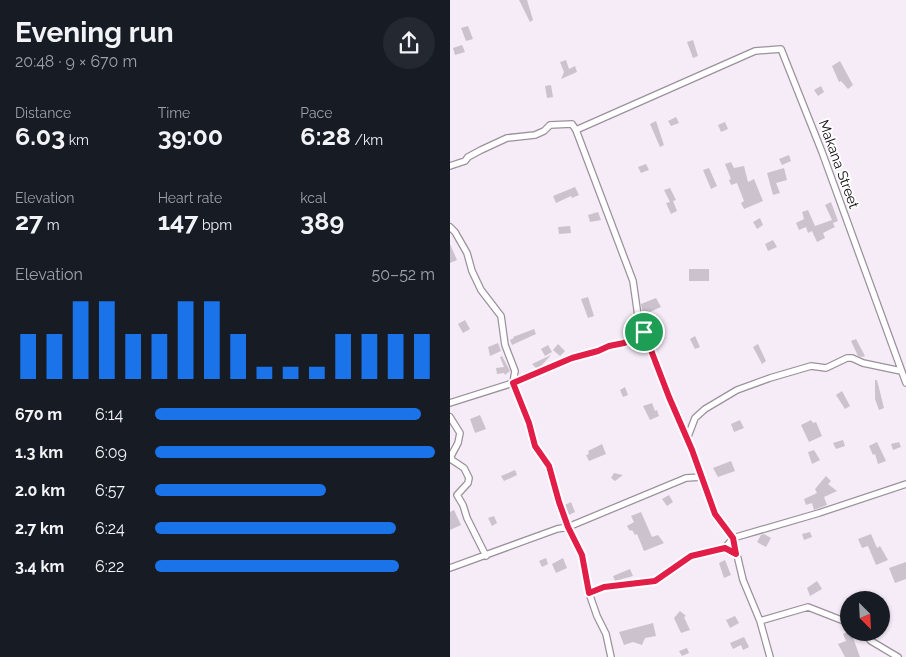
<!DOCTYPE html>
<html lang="en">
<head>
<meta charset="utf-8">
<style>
	:root { --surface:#171b24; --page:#242831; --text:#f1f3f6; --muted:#9ea1a6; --accent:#1a73e8 }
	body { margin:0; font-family:Raleway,sans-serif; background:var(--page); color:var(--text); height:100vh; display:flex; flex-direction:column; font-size:19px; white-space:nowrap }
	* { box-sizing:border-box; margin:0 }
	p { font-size:16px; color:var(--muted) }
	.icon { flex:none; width:28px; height:28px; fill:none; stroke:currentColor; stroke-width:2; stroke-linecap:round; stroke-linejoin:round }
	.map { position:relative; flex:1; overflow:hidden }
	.details { display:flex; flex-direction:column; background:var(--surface); width:450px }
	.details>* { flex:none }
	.needle { width:32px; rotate:156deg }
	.tools { position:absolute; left:390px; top:591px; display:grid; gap:10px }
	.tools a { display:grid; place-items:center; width:50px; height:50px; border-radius:50%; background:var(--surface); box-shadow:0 1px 4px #0004; font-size:25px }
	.pin { position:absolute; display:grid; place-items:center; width:42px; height:42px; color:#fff; margin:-21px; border:2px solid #fff; border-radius:50%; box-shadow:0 1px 5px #0007 }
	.round { display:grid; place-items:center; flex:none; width:52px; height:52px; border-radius:26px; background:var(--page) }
	.headline { display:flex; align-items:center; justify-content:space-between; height:85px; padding:0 15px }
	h1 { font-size:28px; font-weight:700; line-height:38px }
	.stats { display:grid; grid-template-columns:repeat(3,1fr); gap:8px; height:85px; padding:5px 15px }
	.stats div { display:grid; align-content:center }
	.stats b { font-size:25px; font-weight:700 }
	.stats small { font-size:14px; font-weight:400 }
	.stats p { font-size:14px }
	.chart { height:140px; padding:10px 15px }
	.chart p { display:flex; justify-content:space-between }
	.chart svg { width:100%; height:90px; margin-top:5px; stroke:var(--accent); stroke-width:6 }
	ul { padding:0 15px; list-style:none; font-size:16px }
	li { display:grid; grid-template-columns:80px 60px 1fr; align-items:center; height:38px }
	li i { height:12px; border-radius:6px; background:var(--accent) }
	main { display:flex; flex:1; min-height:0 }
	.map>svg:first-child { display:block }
	.building { fill:#cbc2cd }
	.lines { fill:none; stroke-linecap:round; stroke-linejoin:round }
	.street-casing { stroke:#9b919c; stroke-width:8 }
	.street { stroke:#fff; stroke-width:5.5 }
	.route-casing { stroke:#fff; stroke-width:10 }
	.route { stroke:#e11d48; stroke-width:6 }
	.labels { text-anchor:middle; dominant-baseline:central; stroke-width:4; stroke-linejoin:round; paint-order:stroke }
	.street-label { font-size:14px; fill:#0e0a0e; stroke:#fff }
</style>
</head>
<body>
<main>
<section class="details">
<div class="headline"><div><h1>Evening run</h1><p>20:48 · 9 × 670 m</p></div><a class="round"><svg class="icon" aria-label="share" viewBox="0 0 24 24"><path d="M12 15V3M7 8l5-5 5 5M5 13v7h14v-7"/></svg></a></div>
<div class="stats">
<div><p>Distance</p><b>6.03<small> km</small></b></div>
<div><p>Time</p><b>39:00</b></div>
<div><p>Pace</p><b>6:28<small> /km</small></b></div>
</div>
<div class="stats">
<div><p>Elevation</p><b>27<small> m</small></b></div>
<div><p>Heart rate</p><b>147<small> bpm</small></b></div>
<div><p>kcal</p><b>389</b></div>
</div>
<div class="chart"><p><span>Elevation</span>50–52 m</p>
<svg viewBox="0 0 160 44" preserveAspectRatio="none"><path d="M5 44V22M15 44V22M25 44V6M35 44V6M45 44V22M55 44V22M65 44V6M75 44V6M85 44V22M95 44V38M105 44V38M115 44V38M125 44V22M135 44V22M145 44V22M155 44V22"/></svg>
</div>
<ul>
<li><b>670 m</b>6:14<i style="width:95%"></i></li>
<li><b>1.3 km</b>6:09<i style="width:100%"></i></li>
<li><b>2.0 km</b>6:57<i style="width:61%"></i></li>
<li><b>2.7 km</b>6:24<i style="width:86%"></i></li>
<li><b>3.4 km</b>6:22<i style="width:87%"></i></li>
</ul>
</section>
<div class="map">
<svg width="456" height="657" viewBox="0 0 456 657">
	<rect width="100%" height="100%" fill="#f6ecf8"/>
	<path class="building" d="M69 0H77L83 20 80 22Z
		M18 26 23 39 16 41 11 28Z
		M243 40 248 56 243 58 237 42Z
		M12 45 15 52 5 55 3 48Z
		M116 60 119 69 125 66 127 72 111 79 114 72 110 62Z
		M390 61 403 85 398 89 391 81 389 82 382 66Z
		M101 85 103 97 97 98 95 86Z
		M371 86 374 92 368 96 364 90Z
		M226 117 229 123 221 126 218 121Z
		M206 121 214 145 210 147 200 124Z
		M275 122 278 129 271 132 268 125Z
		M339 155 341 161 332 165 329 159Z
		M281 162 284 168 294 166 298 182 304 179 313 201 294 209 291 203 294 201 287 183 281 185 279 180 281 179 275 164Z
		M196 164 199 170 191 173 188 167Z
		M259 168 267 186 261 189 253 170Z
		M334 168 337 180 326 183 330 193 323 195 317 173Z
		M125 187 129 195 122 198 121 196 106 203 103 196Z
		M220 188 226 200 223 201 227 211 221 214 216 203 220 202 214 190Z
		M381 202 388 221 383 223 385 227 373 233 375 238 367 242 362 231 358 233 356 227 349 230 346 223 354 219 352 212 358 210 365 226 382 220 375 205Z
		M148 212 151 220 140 222 138 215Z
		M310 218 313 225 307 229 303 222Z
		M120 226 121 233 109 234 108 227Z
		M323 240 327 247 318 251 315 244Z
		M0 244 7 260 0 263Z
		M239 269H259V281H239Z
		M138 297 144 316 138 318 131 299Z
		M206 298 211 307 193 315 191 304Z
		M15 320 20 329 13 333 8 324Z
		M84 329 86 334 62 345 60 340 64 338 63 337Z
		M245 336 250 347 245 349 240 339Z
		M406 339 415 356 412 357 408 356 401 341Z
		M48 343 51 351 40 356 38 347Z
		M108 344 115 351 110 356 103 350Z
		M308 344 316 361 312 364 303 347Z
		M98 345 102 352 95 356 91 349Z
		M101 355 91 366 86 368 82 364Z
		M52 356 60 371 55 375 54 373 47 374 46 368 54 367 50 357Z
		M425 380H427L434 408 429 410 425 399Z
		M175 387 178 395 173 397 170 390Z
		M392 391 400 406 395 409 386 395Z
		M202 403 205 411 207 410 209 416 200 420 193 406Z
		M30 415 36 429 25 433 20 419Z
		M290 420 294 428 284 432 281 424Z
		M361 420 363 423 366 422 372 436 359 442 351 425Z
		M393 440 395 446 386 449 383 443Z
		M427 442 436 461 428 464 425 454 423 455 419 446Z
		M449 442 451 447 443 450 441 444Z
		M152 444 156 454 139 461 136 455 139 454 138 451Z
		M364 450 370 460 362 464 358 452Z
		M281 461 285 471 268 477 263 468Z
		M65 470 67 475 54 481 51 476Z
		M164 473 173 475 165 481 161 478Z
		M376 476 381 481 378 484 387 491 374 497 377 505 364 510 362 503 356 505 354 499 367 493 365 489Z
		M219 495 223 502 217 506 212 499Z
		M121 502 125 512 119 515 115 505Z
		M4 510 11 525 0 530V512Z
		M191 512 202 537 208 535 214 543 194 551 187 534 185 535 182 530 180 531 177 526 184 522 181 516Z
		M44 516 47 523 42 526 38 518Z
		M360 532 362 537 354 540 352 534Z
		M314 534 321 538 316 547 307 542 311 535Z
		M421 534 427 548 430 546 438 560 426 565 418 546 412 548 408 539Z
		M96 558 98 564 92 567 89 561Z
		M113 558 117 568 106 573 102 564Z
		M275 560 281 575 274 578 269 563Z
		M456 562V579L445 583 439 568Z
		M180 569 183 576 165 581 163 576Z
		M367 581 372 589 360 596 357 588Z
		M230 611 236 616 234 617 240 630 231 633 224 618Z
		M285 616 289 623 280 628 276 620Z
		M203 623 206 636 195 638 192 645 183 642 174 645 169 632Z
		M397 632H401L410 657H395L388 644 396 641 393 634Z
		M294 637 299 647 293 650 291 645 283 649 280 643Z
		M237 648 239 653 232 656 229 651Z"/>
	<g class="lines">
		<g class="street-casing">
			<path id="street" d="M0 166 15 161 18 157 31 150 57 138 85 135 94 131 100 125 122 124 126 130
				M0 227 5 232 17 253 22 271 31 290 51 316 55 345 65 371 63 383 123 358 148 351 159 346 174 343 194 332
				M0 403 63 383 79 423 85 446 99 466 109 502 118 527 132 555 139 593 154 587 205 581 241 556 264 550 275 548 286 554
				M0 417 10 433 8 443 1 456 2 460 14 468 19 478 18 483 7 495 13 505 17 518 36 556
				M237 439 245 418 255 409 287 390 320 378 361 366 376 368 397 358H402L413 363 451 371
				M275 548 283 538 369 513 456 484
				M0 568 107 529 118 527 236 478 252 477
				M139 593 147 616 156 634 161 657
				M310 621 358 607 399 623
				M413 632 421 641 448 657
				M320 657 310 621 293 580 283 538 265 514 242 450 202 355 188 316 183 281 126 130 305 51 331 49 372 152 456 383"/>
		</g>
		<use href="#street" class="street"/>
	</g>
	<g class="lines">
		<g class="route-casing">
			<path id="route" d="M194 332 219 397 242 450 265 514 283 538 286 554 275 548 241 556 205 581 154 587 139 593 132 555 118 527 109 502 99 466 85 446 79 423 63 383 122 358 148 351 159 346 174 343Z"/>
		</g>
		<use href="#route" class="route"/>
	</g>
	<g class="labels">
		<g class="street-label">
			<text transform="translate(389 164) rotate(70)">Makana Street</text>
		</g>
	</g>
</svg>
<div class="tools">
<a><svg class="needle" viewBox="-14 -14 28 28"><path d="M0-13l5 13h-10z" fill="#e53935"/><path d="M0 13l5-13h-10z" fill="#9ea1a6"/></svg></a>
</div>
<div class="pin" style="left:194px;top:332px;background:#1e9e55"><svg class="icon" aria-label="arrive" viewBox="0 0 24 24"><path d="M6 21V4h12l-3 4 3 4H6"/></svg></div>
</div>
</main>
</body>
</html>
